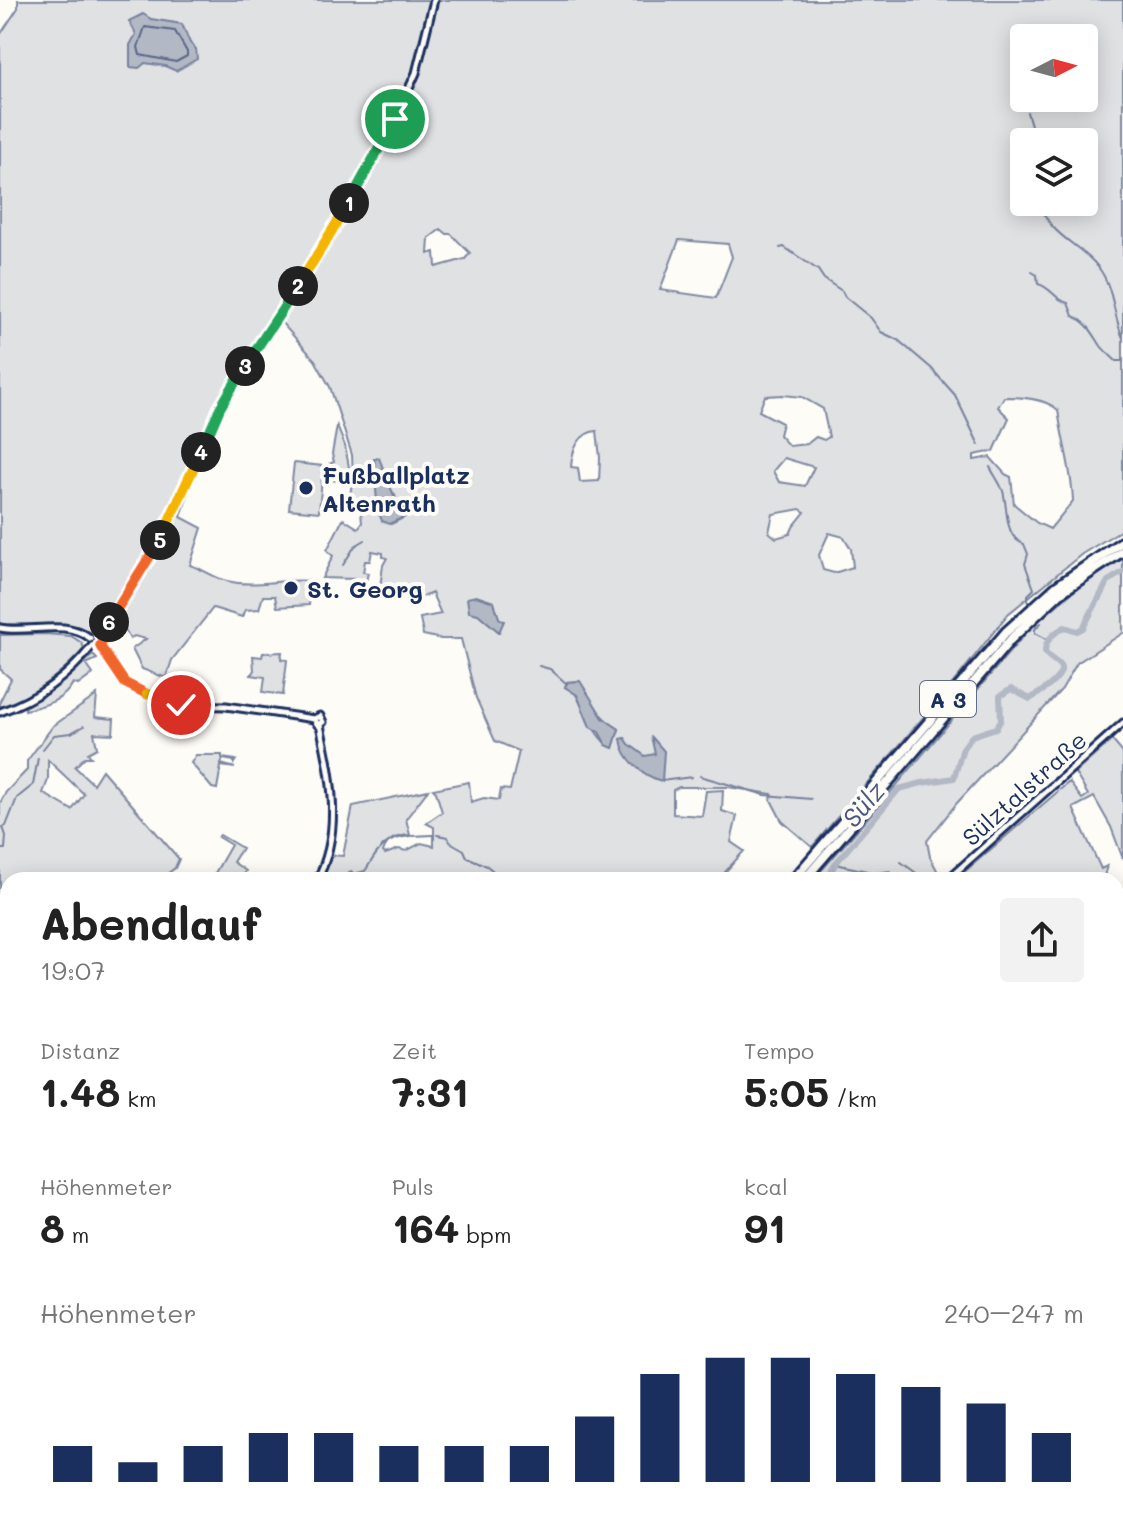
<!DOCTYPE html>
<html lang="de">
<head>
<meta charset="utf-8">
<style>
	:root { --surface:#fff; --page:#f2f2f2; --text:#222; --muted:#767676; --accent:#1b2f5e }
	body { margin:0; font-family:Mali,sans-serif; background:var(--page); color:var(--text); height:100vh; display:flex; flex-direction:column; font-size:30px; white-space:nowrap }
	* { box-sizing:border-box; margin:0 }
	p { font-size:26px; color:var(--muted) }
	.icon { flex:none; width:44px; height:44px; fill:none; stroke:currentColor; stroke-width:2; stroke-linecap:round; stroke-linejoin:round }
	.map { position:relative; flex:1; overflow:hidden }
	.panel { position:absolute; left:0px; top:872px; width:1124px; height:648px; display:flex; flex-direction:column; background:var(--surface); border-radius:24px 24px 0 0; box-shadow:0 4px 20px #0003 }
	.panel>* { flex:none }
	.needle { width:52px; rotate:84deg }
	.buttons { position:absolute; left:1010px; top:24px; display:grid; gap:16px }
	.buttons a { display:grid; place-items:center; width:88px; height:88px; border-radius:8px; background:var(--surface); box-shadow:0 4px 20px #0003; font-size:40px }
	.pin { position:absolute; display:grid; place-items:center; width:68px; height:68px; color:#fff; margin:-34px; border:4px solid #fff; border-radius:50%; box-shadow:0 2px 8px #0007 }
	.km { position:absolute; width:40px; height:40px; margin:-20px; border-radius:50%; background:#222; color:#fff; font-size:22px; line-height:40px; text-align:center }
	.round { display:grid; place-items:center; flex:none; width:84px; height:84px; border-radius:8px; background:var(--page) }
	.summary { display:flex; align-items:center; justify-content:space-between; height:136px; padding:0 40px }
	h1 { font-size:44px; font-weight:700; line-height:60px }
	.figures { display:grid; grid-template-columns:repeat(3,1fr); gap:12px; height:136px; padding:8px 40px }
	.figures div { display:grid; align-content:center }
	.figures b { font-size:40px; font-weight:700 }
	.figures small { font-size:22px; font-weight:400 }
	.figures p { font-size:22px }
	.chart { height:224px; padding:16px 40px }
	.chart p { display:flex; justify-content:space-between }
	.chart svg { width:100%; height:144px; margin-top:8px; stroke:var(--accent); stroke-width:6 }
	.map>svg:first-child { display:block }
	.green { fill:#e0e1e3; stroke:#7e88a0; stroke-width:2; fill-rule:evenodd }
	.water { fill:#b3b8c5; stroke:#76819c; stroke-width:2 }
	.lines { fill:none; stroke-linecap:round; stroke-linejoin:round }
	.shore { stroke:#586687; stroke-width:2 }
	.stream { stroke:#76819c; stroke-width:2 }
	.river { stroke:#b3b8c5; stroke-width:6 }
	.secondary-casing { stroke:#1b2f5e; stroke-width:11 }
	.highway-casing { stroke:#1b2f5e; stroke-width:14 }
	.secondary { stroke:#fdfcf7; stroke-width:5 }
	.highway { stroke:#fdfcf7; stroke-width:8 }
	.split-1-casing { stroke:#fff; stroke-width:16 }
	.split-2-casing { stroke:#fff; stroke-width:16 }
	.split-3-casing { stroke:#fff; stroke-width:16 }
	.split-4-casing { stroke:#fff; stroke-width:16 }
	.split-5-casing { stroke:#fff; stroke-width:16 }
	.split-6-casing { stroke:#fff; stroke-width:16 }
	.split-7-casing { stroke:#fff; stroke-width:16 }
	.split-8-casing { stroke:#fff; stroke-width:16 }
	.split-1 { stroke:#22a559; stroke-width:10 }
	.split-2 { stroke:#f5b400; stroke-width:10 }
	.split-3 { stroke:#22a559; stroke-width:10 }
	.split-4 { stroke:#22a559; stroke-width:10 }
	.split-5 { stroke:#f5b400; stroke-width:10 }
	.split-6 { stroke:#f0652b; stroke-width:10 }
	.split-7 { stroke:#f0652b; stroke-width:10 }
	.split-8 { stroke:#f5b400; stroke-width:10 }
	.poi-dot { fill:#1b2f5e; stroke:#fdfcf7; stroke-width:3 }
	.labels { text-anchor:middle; dominant-baseline:central; stroke-width:8; stroke-linejoin:round; paint-order:stroke }
	.shield { fill:#fdfcf7; stroke:#5f6c8c; stroke-width:2 }
	.shield-label { font-size:22px; font-weight:bold; fill:#1b2f5e }
	.poi-label { font-size:24px; font-weight:bold; fill:#1b2f5e; stroke:#fdfcf7; text-anchor:start }
	.street-label { font-size:24px; fill:#1b2f5e; stroke:#fdfcf7 }
	.water-label { font-size:26px; font-style:italic; fill:#49587d; stroke:#fdfcf7 }
</style>
</head>
<body>
<div class="map">
<svg width="1123" height="1520" viewBox="0 0 1123 1520">
	<rect width="100%" height="100%" fill="#fdfcf7"/>
	<filter id="ink" filterUnits="userSpaceOnUse"><feTurbulence type="fractalNoise" baseFrequency=".0125" numOctaves="2"/><feDisplacementMap in="SourceGraphic" scale="16" xChannelSelector="R" yChannelSelector="G"/><feConvolveMatrix kernelMatrix="1 2 1 2 8 2 1 2 1" color-interpolation-filters="sRGB"/></filter>
	<g filter="url(#ink)">
		<path class="green" d="M18 0H432L418 58 404 99 316 255 243 361 214 413 166 524 107 621 97 633 55 625 0 624V35L18 8Z
			M438 0H1123V529L1082 554 1008 614 958 677 812 847 782 821 771 800 772 794 728 787H679L673 790V814L702 816 706 791 723 790 722 811 737 816 731 842 744 851 718 880H321L329 855 343 856 353 806 428 790 406 819 410 835C397 836 387 838 383 852L385 854 399 849 406 851 421 843 434 846V827L426 823 442 812 436 792 433 789 469 782 471 802 484 798 499 800 501 789 510 790 519 751 495 741 476 698 461 639H441L423 635 420 618 441 614 432 593 417 599 380 587 383 565 387 558 383 557V553L372 551 370 561H365L363 572 368 573 363 593 352 591 354 579 322 578 333 556 327 550 343 519 358 528 362 523 361 512 349 502 353 476 352 455 330 387 315 360 279 320 334 236 407 103 421 68ZM1024 38H1084V98H1024ZM1024 142H1084V202H1024ZM441 229 447 234H451L470 253 465 259 436 267 435 252 428 254 429 238ZM679 240 728 244 732 257 716 298 660 290ZM783 395 802 397 823 409 829 437 824 440 816 437 807 444 789 446 779 435 782 423 759 411 765 396ZM1004 397C1021 397 1045 398 1058 410 1062 441 1072 470 1073 501L1050 529 1037 523 1014 504 1011 477 1005 474 990 457 974 460V455L994 451 1009 418 998 407ZM597 431 600 458 599 481 580 482 578 468 571 467C572 450 579 432 597 431ZM784 458 814 467 805 486 779 482 773 471ZM375 469 395 495 398 507 413 513 391 524 379 515ZM800 509 805 512 793 527 790 534 776 538 769 532 773 514ZM829 533 844 537 851 549 853 567 834 573 823 570 819 555ZM578 681C586 689 586 696 593 705 600 715 608 723 619 729L613 748C596 742 583 706 574 691L565 687 567 682Z
			M337 426 345 446 349 467 343 474 342 481 327 480 329 464 334 462 332 454Z
			M294 463 323 466 319 512 289 509Z
			M194 475 181 517 202 528 190 565C203 569 214 578 227 581 255 588 284 578 312 581L309 605 277 607 275 596H263L259 609 245 610 242 617 213 608 172 660 166 678 142 669 132 649 146 639 134 636 130 639 124 628 115 622 158 551Z
			M1123 559V633L1077 663 1062 689 957 803 927 841 930 857 939 874C926 880 911 884 899 875L897 877 901 880H873L869 876 865 880H858L861 879 845 872 837 880H830V875L822 880H813L895 787 1030 628 1088 579Z
			M45 634 71 636 82 643 84 649C60 675 34 696 0 707V701L11 679 0 669V635Z
			M282 652 281 659 287 660 283 695 263 692 265 677 251 675 254 670 253 656 262 657 263 653Z
			M93 655 97 659 86 664 93 674 78 685 73 683C65 700 44 706 25 710V705L55 688Z
			M97 695 95 717 114 719 113 734 94 733 97 748 88 753 91 757H85L75 767 93 784 102 770 179 859 175 868 159 880H8V1350L0 1348V803L6 792 27 770V761L53 726ZM48 760 84 794 72 810 43 793 48 780Z
			M1112 740 1123 753V859L1111 827 1094 797 1073 808 1101 869 1107 866 1103 880H955L1069 782 1082 799 1088 795 1075 773Z
			M196 755H222V758L236 760 234 763V761L223 759 221 764 235 768 221 766 217 789 212 788 191 763Z
			M220 835 242 848 233 862 246 871 240 880H211L231 845 218 837Z
			M1116 979 1123 980V1083L1116 1080Z
			M1123 1103V1219H1116V1118Z
			M1116 1282 1123 1291V1520H820L817 1512H1116Z
			M132 1512H222L213 1520H134Z
			M483 1512H609L610 1520H490Z"/>
		<path class="water" d="M143 14 151 19 182 24 190 43 196 49 197 59 176 71 165 66 145 63 139 68 130 67V45L136 34 129 21Z
			M379 458 398 506 403 509 410 507 413 513 389 524 382 521C374 502 377 480 374 459Z
			M476 596 494 602 499 618 504 621 499 632 478 614 469 612 467 598Z
			M580 681 603 718 619 729 613 748 606 745 599 732 590 727 577 695 565 687 567 682Z
			M651 736 664 751 662 781C642 776 623 758 621 739L625 738 629 744 645 756 655 754Z"/>
		<g class="lines">
			<path class="shore" d="M145 27 175 31 187 52V56L176 62 140 55 138 47Z"/>
			<path class="stream" d="M1027 112 1036 142
				M1041 202C1045 234 1081 244 1098 267 1114 287 1113 316 1123 338
				M780 248 784 247 818 270 824 279 842 291 845 297 871 318 881 332 898 340 931 368 955 395 979 445
				M1032 272 1037 275 1038 284C1051 287 1055 300 1068 303L1073 316C1088 322 1093 334 1101 346 1105 351 1111 356 1116 361H1123
				M990 467C994 475 1000 483 1003 491 1008 508 1004 538 1024 544L1028 554 1025 564 1034 589 1028 595V601
				M343 565 355 546 365 540
				M1041 623 1035 629V633L1048 640
				M539 666 550 669 567 684
				M43 749 54 735 71 733 84 726
				M700 776 765 795 811 799
				M661 781 692 777
				M437 835 448 837 450 842 464 850 467 857 487 866 504 880
				M412 836 433 835
				M0 849H5L6 836 3 827 6 826 17 798 33 785 38 758
				M901 862 926 880
				M835 864 876 873 890 871
				M343 880 351 871 354 874 365 871C378 851 382 839 410 836
				M1116 988 1123 986
				M1123 1140V1156
				M1118 1193 1123 1158
				M1116 1493 1123 1490
				M583 1512V1520
				M978 1512 981 1520
				M1090 1520 1093 1512"/>
			<path class="river" d="M827 880 835 864 899 789 922 783 954 778 963 748 972 736 996 728 1001 720 1000 696 1011 689 1030 699C1038 694 1067 676 1060 666 1056 660 1049 659 1045 652 1045 639 1055 632 1065 627L1077 631 1083 628 1108 581 1123 572"/>
			<g class="secondary-casing">
				<path id="secondary" d="M0 628C30 634 64 618 90 638
					M100 646 103 640 101 636 167 528 220 408 265 334 317 258 395 119 416 73 434 0
					M100 646 125 683 154 697 180 705 226 706 314 719 320 716 323 722 318 725 314 719
					M0 712C37 699 68 677 92 646
					M317 880C343 831 331 776 320 725
					M947 880 1123 723
					M325 1512 333 1517 352 1520
					M228 1520 236 1512"/>
			</g>
			<g class="highway-casing">
				<path id="highway" d="M793 880 1006 632 1057 586 1123 541
					M804 880 1012 638 1060 593 1123 551
					M0 1355 8 1356
					M0 1363 8 1365
					M0 1431 6 1459
					M0 1453 8 1501
					M12 1512 13 1520"/>
			</g>
			<use href="#secondary" class="secondary"/>
			<use href="#highway" class="highway"/>
		</g>
	</g>
	<g class="lines" filter="url(#ink)">
		<g class="split-1-casing">
			<path id="split-1" d="M349 203 395 119"/>
		</g>
		<g class="split-2-casing">
			<path id="split-2" d="M298 286 349 203"/>
		</g>
		<g class="split-3-casing">
			<path id="split-3" d="M245 366 298 286"/>
		</g>
		<g class="split-4-casing">
			<path id="split-4" d="M201 452 220 408 245 366"/>
		</g>
		<g class="split-5-casing">
			<path id="split-5" d="M160 540 201 452"/>
		</g>
		<g class="split-6-casing">
			<path id="split-6" d="M109 622 160 540"/>
		</g>
		<g class="split-7-casing">
			<path id="split-7" d="M109 622 101 636 103 640 100 646 125 683 147 694"/>
		</g>
		<g class="split-8-casing">
			<path id="split-8" d="M147 694 181 705"/>
		</g>
		<use href="#split-1" class="split-1"/>
		<use href="#split-2" class="split-2"/>
		<use href="#split-3" class="split-3"/>
		<use href="#split-4" class="split-4"/>
		<use href="#split-5" class="split-5"/>
		<use href="#split-6" class="split-6"/>
		<use href="#split-7" class="split-7"/>
		<use href="#split-8" class="split-8"/>
	</g>
	<g class="poi-dot">
		<circle cx="306" cy="488" r="8"/>
		<circle cx="291" cy="588" r="8"/>
	</g>
	<g class="labels">
		<rect class="shield" x="920" y="681" width="56" height="36" rx="6"/>
		<g class="shield-label">
			<text x="948" y="699">A 3</text>
		</g>
		<g class="poi-label">
			<text x="322" y="474">Fußballplatz<tspan x="322" dy="28">Altenrath</tspan></text>
			<text x="307" y="588">St. Georg</text>
		</g>
		<g class="street-label">
			<text transform="translate(1024 788) rotate(-42)">Sülztalstraße</text>
		</g>
		<g class="water-label">
			<text transform="translate(863 804) rotate(-50)">Sülz</text>
		</g>
	</g>
</svg>
<div class="buttons">
<a><svg class="needle" viewBox="-14 -14 28 28"><path d="M0-13l5 13h-10z" fill="#e53935"/><path d="M0 13l5-13h-10z" fill="#767676"/></svg></a>
<a><svg class="icon" aria-label="layers" viewBox="0 0 24 24"><path d="M12 4l9 5-9 5-9-5zM3 14l9 5 9-5"/></svg></a>
</div>
<div class="pin" style="left:395px;top:119px;background:#1e9e55"><svg class="icon" aria-label="arrive" viewBox="0 0 24 24"><path d="M6 21V4h12l-3 4 3 4H6"/></svg></div>
<div class="pin" style="left:181px;top:705px;background:#d93025"><svg class="icon" aria-label="check" viewBox="0 0 24 24"><path d="M5 12l5 5 9-10"/></svg></div>
<b class="km" style="left:349px;top:203px">1</b>
<b class="km" style="left:298px;top:286px">2</b>
<b class="km" style="left:245px;top:366px">3</b>
<b class="km" style="left:201px;top:452px">4</b>
<b class="km" style="left:160px;top:540px">5</b>
<b class="km" style="left:109px;top:622px">6</b>
<section class="panel">
<div class="summary"><div><h1>Abendlauf</h1><p>19:07</p></div><a class="round"><svg class="icon" aria-label="share" viewBox="0 0 24 24"><path d="M12 15V3M7 8l5-5 5 5M5 13v7h14v-7"/></svg></a></div>
<div class="figures">
<div><p>Distanz</p><b>1.48<small> km</small></b></div>
<div><p>Zeit</p><b>7:31</b></div>
<div><p>Tempo</p><b>5:05<small> /km</small></b></div>
</div>
<div class="figures">
<div><p>Höhenmeter</p><b>8<small> m</small></b></div>
<div><p>Puls</p><b>164<small> bpm</small></b></div>
<div><p>kcal</p><b>91</b></div>
</div>
<div class="chart"><p><span>Höhenmeter</span>240–247 m</p>
<svg viewBox="0 0 160 44" preserveAspectRatio="none"><path d="M5 44V33M15 44V38M25 44V33M35 44V29M45 44V29M55 44V33M65 44V33M75 44V33M85 44V24M95 44V11M105 44V6M115 44V6M125 44V11M135 44V15M145 44V20M155 44V29"/></svg>
</div>
</section>
</div>
</body>
</html>
